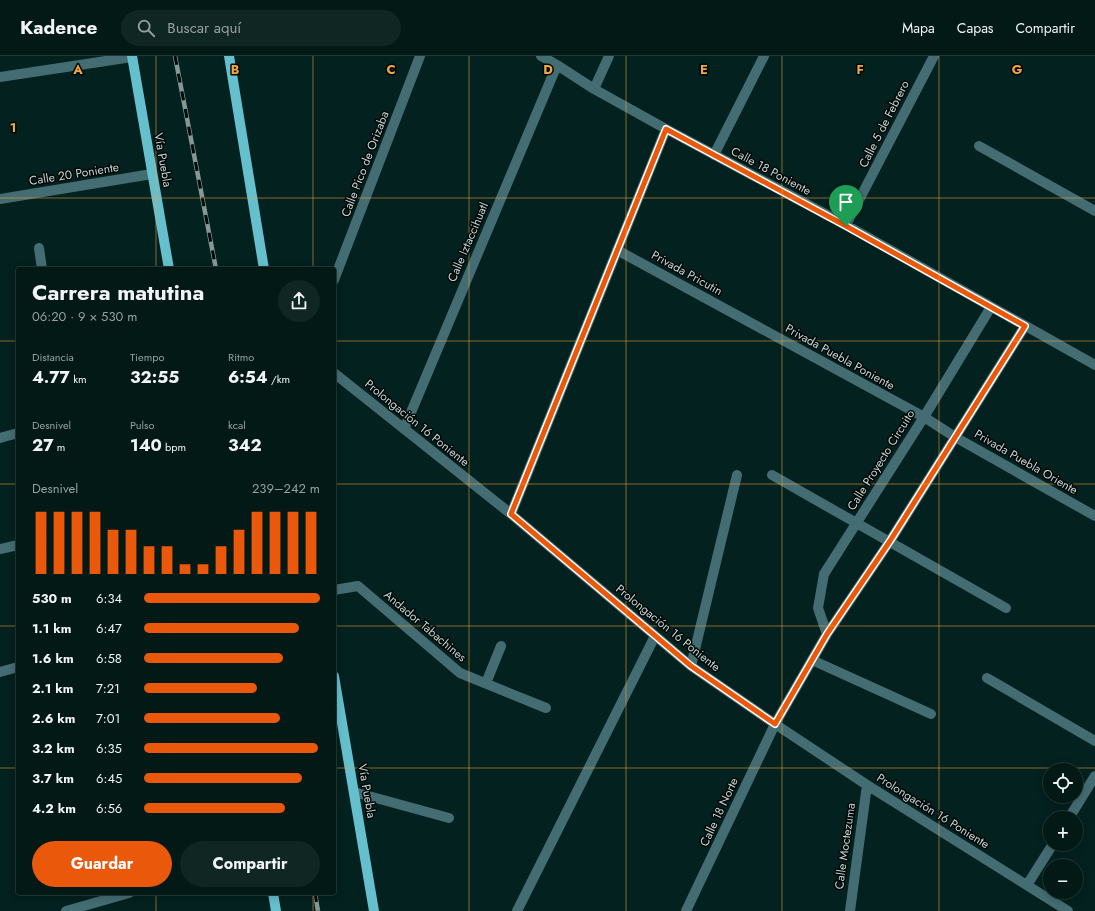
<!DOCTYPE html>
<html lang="es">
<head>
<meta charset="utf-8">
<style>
	:root { --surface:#021916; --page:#102623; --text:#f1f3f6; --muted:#96a0a1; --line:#233835; --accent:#ea580c }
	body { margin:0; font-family:Jost,sans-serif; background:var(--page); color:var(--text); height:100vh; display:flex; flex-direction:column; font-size:15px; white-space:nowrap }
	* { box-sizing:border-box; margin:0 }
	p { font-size:13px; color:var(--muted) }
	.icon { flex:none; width:22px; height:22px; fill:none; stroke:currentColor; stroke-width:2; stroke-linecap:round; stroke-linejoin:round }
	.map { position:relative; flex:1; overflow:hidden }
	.drawer { position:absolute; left:16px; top:211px; width:320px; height:628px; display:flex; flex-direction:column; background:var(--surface); border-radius:4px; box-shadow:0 2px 10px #0003,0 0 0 1px var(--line) }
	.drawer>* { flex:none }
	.controls { position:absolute; left:1043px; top:707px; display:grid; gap:8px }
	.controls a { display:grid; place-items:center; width:40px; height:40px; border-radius:50%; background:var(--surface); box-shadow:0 2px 10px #0003,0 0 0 1px var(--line); font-size:20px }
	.pin { position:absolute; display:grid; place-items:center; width:34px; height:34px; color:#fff; margin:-41px -17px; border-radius:50% 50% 50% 0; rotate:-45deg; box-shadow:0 0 4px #0007 }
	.pin .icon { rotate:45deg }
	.round { display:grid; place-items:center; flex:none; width:42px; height:42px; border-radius:21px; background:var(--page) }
	.summary { display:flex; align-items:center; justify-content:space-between; height:68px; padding:0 16px }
	h1 { font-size:22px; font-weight:700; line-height:30px }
	.stats { display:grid; grid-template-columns:repeat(3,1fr); gap:6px; height:68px; padding:4px 16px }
	.stats div { display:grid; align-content:center }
	.stats b { font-size:17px; font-weight:700 }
	.stats small { font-size:11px; font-weight:400 }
	.stats p { font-size:11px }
	.chart { height:112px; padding:8px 16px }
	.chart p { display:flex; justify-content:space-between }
	.chart svg { width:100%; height:72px; margin-top:4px; stroke:var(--accent); stroke-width:6 }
	.button { display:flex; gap:8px; margin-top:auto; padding:8px 16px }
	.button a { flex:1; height:46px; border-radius:24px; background:var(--accent); color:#fff; font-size:16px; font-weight:700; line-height:46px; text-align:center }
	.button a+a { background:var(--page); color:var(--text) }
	ul { padding:0 16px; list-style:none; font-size:13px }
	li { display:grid; grid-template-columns:64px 48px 1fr; align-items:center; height:30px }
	li i { height:10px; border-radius:5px; background:var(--accent) }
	header { display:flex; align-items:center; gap:24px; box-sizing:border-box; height:56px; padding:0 20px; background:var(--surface); border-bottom:1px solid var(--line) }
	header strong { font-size:19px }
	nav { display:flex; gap:22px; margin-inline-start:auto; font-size:14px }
	.search { width:280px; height:36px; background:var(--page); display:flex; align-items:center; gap:10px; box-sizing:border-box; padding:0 14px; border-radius:22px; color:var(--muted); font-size:15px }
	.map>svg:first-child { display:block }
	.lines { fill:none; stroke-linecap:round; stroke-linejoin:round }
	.minor { stroke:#446d73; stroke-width:10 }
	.major { stroke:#65bfcd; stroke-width:10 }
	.rail-casing { stroke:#849996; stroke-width:4.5 }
	.rail { stroke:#010807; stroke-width:3; stroke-dasharray:9; stroke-linecap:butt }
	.route-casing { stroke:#fff; stroke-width:8 }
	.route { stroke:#ea580c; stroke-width:5 }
	.grid { fill:none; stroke:#f2a541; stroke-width:1; stroke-opacity:0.55 }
	.labels { text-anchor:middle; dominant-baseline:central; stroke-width:3; stroke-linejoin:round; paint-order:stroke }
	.street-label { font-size:12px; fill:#c5d5d3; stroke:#010807 }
	.grid-label { font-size:13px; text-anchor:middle; font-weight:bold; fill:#f2a541; stroke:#010807; stroke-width:3; stroke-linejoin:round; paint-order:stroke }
</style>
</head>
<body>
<header>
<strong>Kadence</strong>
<div class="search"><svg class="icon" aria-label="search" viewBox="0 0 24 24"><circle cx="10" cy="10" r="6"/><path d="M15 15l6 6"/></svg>Buscar aquí</div>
<nav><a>Mapa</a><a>Capas</a><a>Compartir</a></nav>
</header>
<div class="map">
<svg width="1095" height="855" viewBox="0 0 1095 855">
	<rect width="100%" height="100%" fill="#03211e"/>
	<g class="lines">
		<path class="minor" d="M541 0 557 9 594 33 666 73 846 169 1095 309
			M0 21 132 1
			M594 33 609 0
			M979 90 1095 155
			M714 99 764 0
			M0 143 152 118
			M846 169 934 0
			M39 192 42 213
			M617 194 924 361 955 381 1095 460
			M334 224 420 0
			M334 317 511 458 691 610 775 668 867 729 1068 855
			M404 373 557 9
			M0 382 18 377
			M772 419 1006 552
			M511 458 666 73
			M0 493 18 489
			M334 534 358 530 460 617 546 652
			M827 578 818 552 824 518 924 361 991 251
			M812 604 931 658
			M691 610 737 419
			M0 616 18 611
			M987 622 1095 685
			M486 627 501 590
			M354 736 449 762
			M1069 762 1095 720
			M1027 829 1053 788
			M66 855 129 837
			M517 855 655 580
			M686 855 775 668 827 578 890 485 1025 270
			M850 855 867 729"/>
		<path class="major" d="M132 0 169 213
			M229 0 264 213
			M334 620 374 855
			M273 837 276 855"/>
		<g class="rail-casing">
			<path id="rail" d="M175 0 216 213
				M315 837 318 855"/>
		</g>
		<use href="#rail" class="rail"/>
	</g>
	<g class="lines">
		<g class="route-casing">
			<path id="route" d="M666 73 846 170 1025 270 890 485 827 578 775 668 691 610 511 458Z"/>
		</g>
		<use href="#route" class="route"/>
	</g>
	<path class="grid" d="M156 0V213M313 0V213M469 0V855M626 0V855M782 0V855M939 0V855M0 142H1095M0 285H18M334 285H1095M0 428H18M334 428H1095M0 570H18M334 570H1095M0 712H18M334 712H1095M156 837V855M313 837V855"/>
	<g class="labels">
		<g class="street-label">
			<text transform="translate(884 68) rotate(-63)">Calle 5 de Febrero</text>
			<text transform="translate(163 104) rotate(80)">Vía Puebla</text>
			<text transform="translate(365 108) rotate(-69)">Calle Pico de Orizaba</text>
			<text transform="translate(771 115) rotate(28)">Calle 18 Poniente</text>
			<text transform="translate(74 118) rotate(-9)">Calle 20 Poniente</text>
			<text transform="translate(468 186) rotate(-67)">Calle Iztaccihuatl</text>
			<text transform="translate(687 217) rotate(29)">Privada Pricutin</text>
			<text transform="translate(840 301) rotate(29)">Privada Puebla Poniente</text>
			<text transform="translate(417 367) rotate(39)">Prolongación 16 Poniente</text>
			<text transform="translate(881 404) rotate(-58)">Calle Proyecto Circuito</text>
			<text transform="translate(1026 406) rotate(30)">Privada Puebla Oriente</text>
			<text transform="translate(425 570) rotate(40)">Andador Tabachines</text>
			<text transform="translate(668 572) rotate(39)">Prolongación 16 Poniente</text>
			<text transform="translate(367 735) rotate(80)">Vía Puebla</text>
			<text transform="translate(933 755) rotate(32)">Prolongación 16 Poniente</text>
			<text transform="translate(719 756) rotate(-65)">Calle 18 Norte</text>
			<text transform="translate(845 790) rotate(-82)">Calle Moctezuma</text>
		</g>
	</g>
	<g class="grid-label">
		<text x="78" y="18">A</text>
		<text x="235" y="18">B</text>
		<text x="391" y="18">C</text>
		<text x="548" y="18">D</text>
		<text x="704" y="18">E</text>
		<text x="860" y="18">F</text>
		<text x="1017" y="18">G</text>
		<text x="13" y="76">1</text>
	</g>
</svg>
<div class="controls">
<a><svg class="icon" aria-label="locate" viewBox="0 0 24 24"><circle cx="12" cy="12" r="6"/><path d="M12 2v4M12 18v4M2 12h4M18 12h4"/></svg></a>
<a>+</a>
<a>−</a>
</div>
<div class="pin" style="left:846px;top:170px;background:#1e9e55"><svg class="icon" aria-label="arrive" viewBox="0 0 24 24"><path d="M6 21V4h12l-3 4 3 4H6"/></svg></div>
<section class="drawer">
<div class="summary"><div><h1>Carrera matutina</h1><p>06:20 · 9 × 530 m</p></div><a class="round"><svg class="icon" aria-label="share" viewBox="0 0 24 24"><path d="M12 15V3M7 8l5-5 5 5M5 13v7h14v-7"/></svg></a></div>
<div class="stats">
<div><p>Distancia</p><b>4.77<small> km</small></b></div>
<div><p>Tiempo</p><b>32:55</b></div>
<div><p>Ritmo</p><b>6:54<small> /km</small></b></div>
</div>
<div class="stats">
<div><p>Desnivel</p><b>27<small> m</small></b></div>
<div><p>Pulso</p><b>140<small> bpm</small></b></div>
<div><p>kcal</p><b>342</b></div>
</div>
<div class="chart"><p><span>Desnivel</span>239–242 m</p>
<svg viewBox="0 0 160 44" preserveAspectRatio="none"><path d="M5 44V6M15 44V6M25 44V6M35 44V6M45 44V17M55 44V17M65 44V27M75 44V27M85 44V38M95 44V38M105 44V27M115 44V17M125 44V6M135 44V6M145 44V6M155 44V6"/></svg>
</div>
<ul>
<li><b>530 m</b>6:34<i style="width:100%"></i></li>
<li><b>1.1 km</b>6:47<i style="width:88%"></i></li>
<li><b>1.6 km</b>6:58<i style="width:79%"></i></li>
<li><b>2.1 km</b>7:21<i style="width:64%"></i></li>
<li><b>2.6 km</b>7:01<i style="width:77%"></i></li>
<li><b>3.2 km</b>6:35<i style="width:99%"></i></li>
<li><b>3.7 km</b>6:45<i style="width:90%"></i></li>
<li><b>4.2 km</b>6:56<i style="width:80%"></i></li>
</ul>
<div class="button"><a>Guardar</a><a>Compartir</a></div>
</section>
</div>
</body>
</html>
